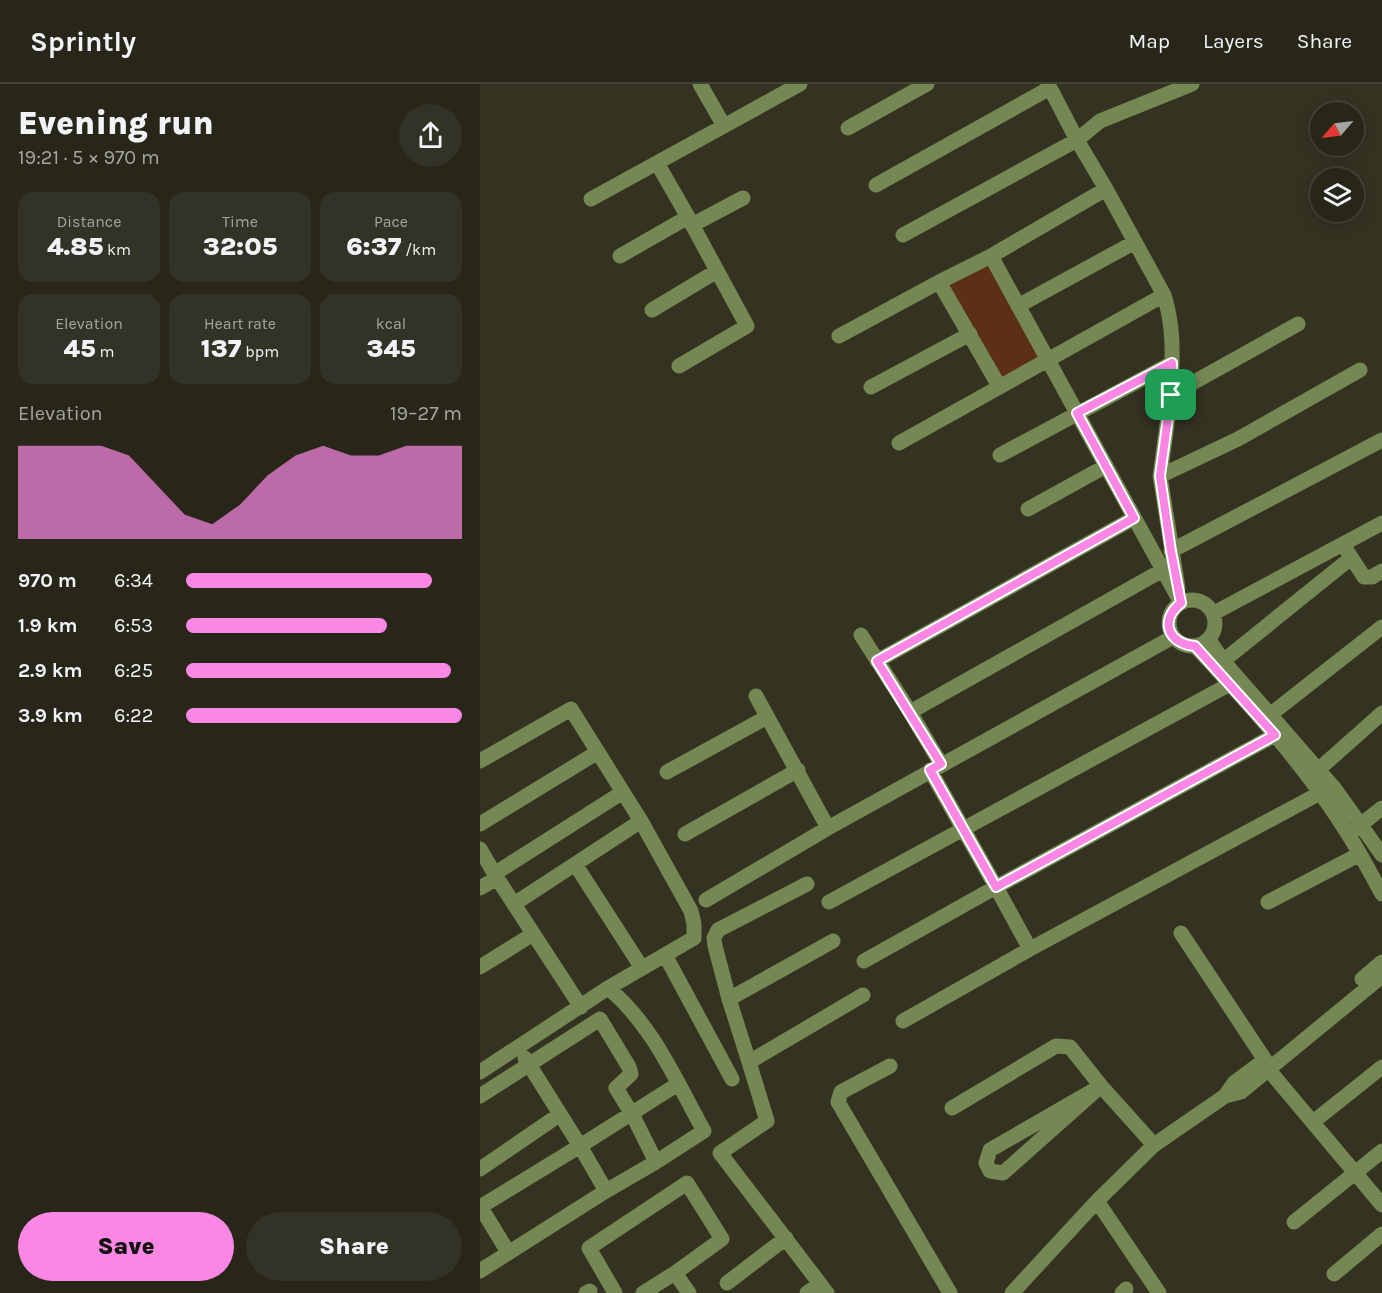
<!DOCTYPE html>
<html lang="en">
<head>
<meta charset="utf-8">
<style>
	:root { --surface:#272619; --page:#333226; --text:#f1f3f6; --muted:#a4a5a2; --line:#434338; --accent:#fb87e5 }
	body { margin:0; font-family:Karla,sans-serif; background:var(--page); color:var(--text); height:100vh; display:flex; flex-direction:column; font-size:22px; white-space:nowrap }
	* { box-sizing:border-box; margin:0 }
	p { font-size:20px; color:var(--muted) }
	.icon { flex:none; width:33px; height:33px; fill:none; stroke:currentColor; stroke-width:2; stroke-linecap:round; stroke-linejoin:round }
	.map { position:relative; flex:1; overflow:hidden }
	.side { display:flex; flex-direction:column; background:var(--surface); width:480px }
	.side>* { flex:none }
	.needle { width:39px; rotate:242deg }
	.controls { position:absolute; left:830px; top:18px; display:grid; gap:12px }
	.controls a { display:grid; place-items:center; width:54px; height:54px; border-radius:50%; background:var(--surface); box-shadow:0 3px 15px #0003,0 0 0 2px var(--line); font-size:30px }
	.pin { position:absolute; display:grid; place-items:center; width:51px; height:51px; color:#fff; margin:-26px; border-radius:12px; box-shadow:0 3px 9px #0006 }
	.round { display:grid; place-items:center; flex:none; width:63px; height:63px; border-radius:32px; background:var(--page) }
	.summary { display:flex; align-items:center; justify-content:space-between; height:102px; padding:0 18px }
	h1 { font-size:33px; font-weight:800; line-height:45px }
	.metrics { display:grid; grid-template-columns:repeat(3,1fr); gap:9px; height:102px; padding:6px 18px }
	.metrics div { display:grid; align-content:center; border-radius:15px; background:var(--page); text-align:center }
	.metrics b { font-size:26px; font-weight:800 }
	.metrics small { font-size:16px; font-weight:400 }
	.metrics p { font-size:16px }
	.chart { height:168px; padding:12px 18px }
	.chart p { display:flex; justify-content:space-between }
	.chart svg { width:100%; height:108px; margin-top:6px; fill:var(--accent); opacity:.7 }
	.button { display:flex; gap:12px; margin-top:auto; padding:12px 18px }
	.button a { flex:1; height:69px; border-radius:36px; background:var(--accent); color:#111; font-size:24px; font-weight:800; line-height:69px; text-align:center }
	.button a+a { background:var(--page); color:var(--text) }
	ul { padding:0 18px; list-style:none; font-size:20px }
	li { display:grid; grid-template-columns:96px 72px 1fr; align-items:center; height:45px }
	li i { height:15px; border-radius:8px; background:var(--accent) }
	header { display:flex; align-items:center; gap:36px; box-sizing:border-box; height:84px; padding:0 30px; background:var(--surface); border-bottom:2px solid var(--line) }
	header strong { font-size:28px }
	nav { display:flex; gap:33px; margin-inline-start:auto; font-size:21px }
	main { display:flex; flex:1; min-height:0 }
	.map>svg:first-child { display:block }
	.green { fill:#5b3016 }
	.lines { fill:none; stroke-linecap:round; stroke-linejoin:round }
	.minor { stroke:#758853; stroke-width:15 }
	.route-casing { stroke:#fff; stroke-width:12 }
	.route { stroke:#fb87e5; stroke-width:8 }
</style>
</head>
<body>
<header>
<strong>Sprintly</strong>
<nav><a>Map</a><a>Layers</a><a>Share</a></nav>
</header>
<main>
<section class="side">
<div class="summary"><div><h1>Evening run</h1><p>19:21 · 5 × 970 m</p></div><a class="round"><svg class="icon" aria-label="share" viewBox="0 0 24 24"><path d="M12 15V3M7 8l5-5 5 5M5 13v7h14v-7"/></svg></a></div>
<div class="metrics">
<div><p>Distance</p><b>4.85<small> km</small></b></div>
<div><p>Time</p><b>32:05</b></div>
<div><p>Pace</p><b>6:37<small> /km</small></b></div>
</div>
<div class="metrics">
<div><p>Elevation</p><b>45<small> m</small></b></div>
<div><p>Heart rate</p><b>137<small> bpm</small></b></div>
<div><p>kcal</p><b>345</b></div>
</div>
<div class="chart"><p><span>Elevation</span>19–27 m</p>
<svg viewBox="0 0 160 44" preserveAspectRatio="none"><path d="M0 44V6L10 6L20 6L30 6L40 10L50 22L60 34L70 38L80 30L90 18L100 10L110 6L120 10L130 10L140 6L150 6L160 6V44z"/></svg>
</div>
<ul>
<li><b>970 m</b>6:34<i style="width:89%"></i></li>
<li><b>1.9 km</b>6:53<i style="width:73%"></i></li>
<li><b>2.9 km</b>6:25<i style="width:96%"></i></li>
<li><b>3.9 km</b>6:22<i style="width:100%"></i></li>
</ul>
<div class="button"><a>Save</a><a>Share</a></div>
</section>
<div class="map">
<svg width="902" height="1209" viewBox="0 0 902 1209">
	<rect width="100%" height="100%" fill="#343221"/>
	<path class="green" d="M508 178 561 274 521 295 469 201Z"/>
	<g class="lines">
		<path class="minor" d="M220 0 244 42 320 0
			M368 44 447 0
			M396 101 570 4 568 0
			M626 105 684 211C695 246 692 276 691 311
			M111 115 244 42
			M212 141 263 114
			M423 151 597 56 570 4
			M140 172 208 133 177 79
			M459 198 511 172
			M538 222 655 158
			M172 226 237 187
			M359 252 459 198 519 302
			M199 282 267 242 208 133
			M391 303 490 250
			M419 359 684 211
			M520 371 692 279
			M680 392 758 355 880 286
			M548 425 626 382
			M691 467 902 356
			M867 467 884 493H892L902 487
			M698 504 680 392 691 311 818 240
			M689 539a23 23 0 1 1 46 0a23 23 0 1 1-46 0Z
			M701 519 511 172 626 105 597 56 620 37 712 0
			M734 529 902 439
			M381 551 430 628 683 486
			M729 556 743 577 855 705 902 771
			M715 562C770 621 825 681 868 750 880 769 891 790 902 810
			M397 577 654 434
			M743 577 871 474
			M430 628 461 680
			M791 630 902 543
			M795 651 516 803 550 865 840 709
			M0 677 91 625 161 737 211 827 214 840V854L128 904
			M838 686 902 629
			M187 688 287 633
			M0 740 118 668
			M348 744 693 553
			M873 747 902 724
			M205 750 318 686
			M0 765 17 794 0 804
			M95 780 162 884
			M14 790 143 708
			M17 794 101 923
			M226 816 348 744 276 612
			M349 818 750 600
			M788 818 880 770
			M34 820 161 737
			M701 849 785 976
			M185 871 252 995
			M384 877 516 803 450 686
			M0 883 53 850
			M882 895 902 878
			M249 915 235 862 234 854 238 846 327 800
			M423 937 550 865
			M45 974 100 1062 198 1000
			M269 978 249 915 353 857
			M410 982 361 1008 358 1018 470 1209
			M788 985 902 1121
			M0 988 128 904C173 941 196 997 224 1047L176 1078 126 1107 100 1062 0 1123
			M621 1002 523 1089 510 1087 506 1079 510 1066Z
			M0 1012 120 935 149 983 151 990 136 1004 152 1030 176 1078
			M745 1012 754 999 778 981
			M472 1024 576 962 590 963 621 1002 674 1061
			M833 1038 902 983
			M0 1085 79 1031
			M617 1117 679 1209
			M0 1122 28 1168
			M814 1138 902 1067
			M0 1187 126 1107
			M195 1189 209 1209
			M854 1190 902 1150
			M247 1199 306 1154
			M106 1209 110 1207
			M135 1209 109 1164 207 1099 242 1155 195 1189 163 1209
			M327 1209 340 1200
			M347 1209 240 1069 287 1037 269 978 383 911
			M532 1209 617 1117 674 1061 745 1012 761 1008 902 892
			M642 1209 646 1205"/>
	</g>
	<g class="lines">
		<g class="route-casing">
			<path id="route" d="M692 279 691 311 680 392 691 467 701 519C679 536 688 560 715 562L795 651 516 803 450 686 461 680 397 577 654 434 597 329Z"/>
		</g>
		<use href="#route" class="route"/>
	</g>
</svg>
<div class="controls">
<a><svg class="needle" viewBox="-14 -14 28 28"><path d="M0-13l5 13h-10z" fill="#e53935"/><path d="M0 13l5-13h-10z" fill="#a4a5a2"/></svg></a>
<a><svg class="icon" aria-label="layers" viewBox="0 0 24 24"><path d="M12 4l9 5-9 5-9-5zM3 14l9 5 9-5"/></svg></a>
</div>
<div class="pin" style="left:691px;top:311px;background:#1e9e55"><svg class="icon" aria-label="arrive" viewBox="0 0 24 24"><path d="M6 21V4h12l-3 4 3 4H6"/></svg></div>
</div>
</main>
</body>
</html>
